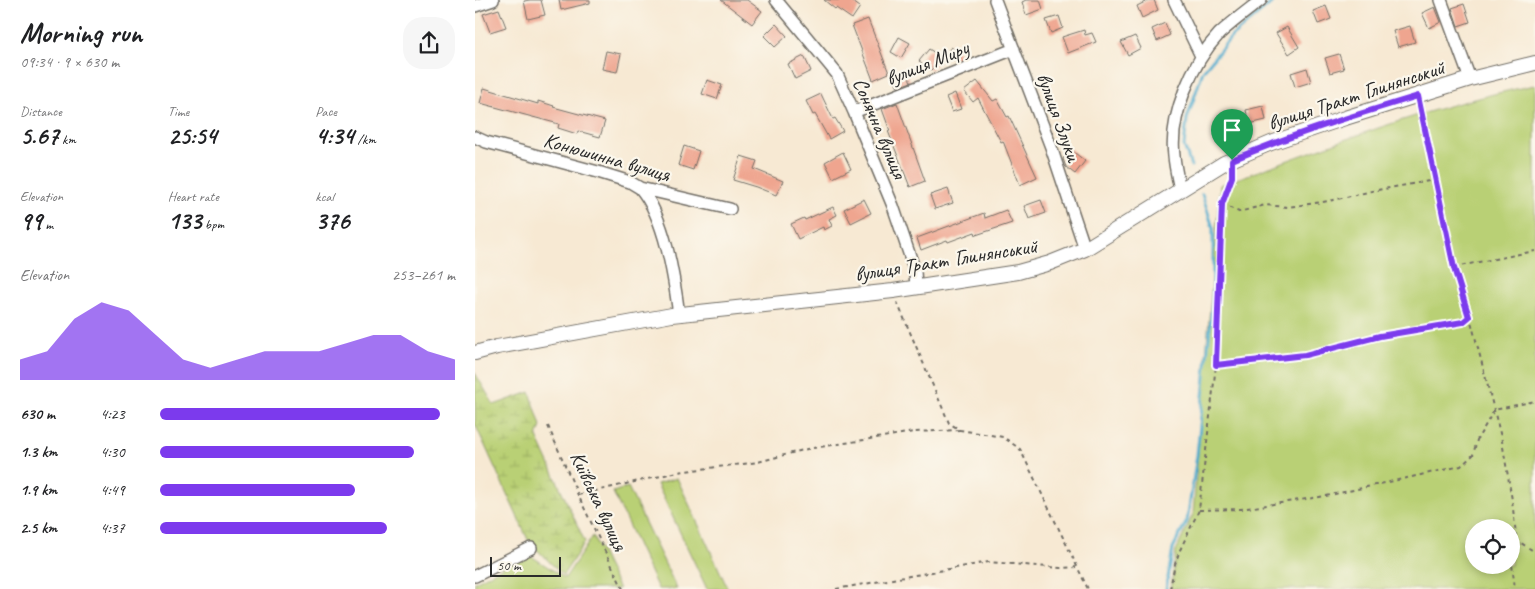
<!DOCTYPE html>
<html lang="en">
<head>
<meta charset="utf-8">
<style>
	:root { --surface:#fff; --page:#f6f6f6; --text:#202124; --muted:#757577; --accent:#7c3aed }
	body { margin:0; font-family:Caveat,sans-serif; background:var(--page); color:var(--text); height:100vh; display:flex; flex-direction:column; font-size:19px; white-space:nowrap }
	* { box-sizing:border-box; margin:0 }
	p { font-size:16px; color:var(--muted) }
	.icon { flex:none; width:28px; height:28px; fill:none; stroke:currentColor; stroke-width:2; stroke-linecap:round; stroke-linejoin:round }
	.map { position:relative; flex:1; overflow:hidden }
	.drawer { display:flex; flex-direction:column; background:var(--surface); width:475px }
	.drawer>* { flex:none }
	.fabs { position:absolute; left:990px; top:519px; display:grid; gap:10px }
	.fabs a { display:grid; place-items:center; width:55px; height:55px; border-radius:50%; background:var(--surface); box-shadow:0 2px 8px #0003; font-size:25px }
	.scale { position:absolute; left:15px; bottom:12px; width:71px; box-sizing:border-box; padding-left:5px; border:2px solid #2b2b2b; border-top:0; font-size:14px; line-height:18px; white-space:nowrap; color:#2b2b2b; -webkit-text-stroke:4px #fbf7ec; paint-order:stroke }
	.pin { position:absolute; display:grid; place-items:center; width:42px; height:42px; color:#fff; margin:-51px -21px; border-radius:50% 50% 50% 0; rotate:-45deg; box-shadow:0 0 5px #0007 }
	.pin .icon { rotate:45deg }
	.round { display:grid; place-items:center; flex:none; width:52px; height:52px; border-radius:20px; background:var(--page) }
	.overview { display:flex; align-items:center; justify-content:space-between; height:85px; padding:0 20px }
	h1 { font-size:28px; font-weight:600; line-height:38px }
	.metrics { display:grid; grid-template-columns:repeat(3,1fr); gap:8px; height:85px; padding:5px 20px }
	.metrics div { display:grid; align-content:center }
	.metrics b { font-size:25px; font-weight:600 }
	.metrics small { font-size:14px; font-weight:400 }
	.metrics p { font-size:14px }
	.chart { height:140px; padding:10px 20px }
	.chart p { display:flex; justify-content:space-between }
	.chart svg { width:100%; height:90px; margin-top:5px; fill:var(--accent); opacity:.7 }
	ul { padding:0 20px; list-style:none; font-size:16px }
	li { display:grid; grid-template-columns:80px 60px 1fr; align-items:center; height:38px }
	li i { height:12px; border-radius:6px; background:var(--accent) }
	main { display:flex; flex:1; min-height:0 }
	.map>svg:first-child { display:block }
	.grass { fill:#b9d074; stroke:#727e50; fill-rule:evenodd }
	.wetland { fill:url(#wetland-marsh); stroke:#727e50 }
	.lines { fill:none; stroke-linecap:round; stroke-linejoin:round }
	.stream { stroke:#50acce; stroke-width:3 }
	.building { fill:#efa58f }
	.minor-casing { stroke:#726e66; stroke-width:14 }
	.major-casing { stroke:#726e66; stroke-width:16 }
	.path { stroke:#726e66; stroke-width:2; stroke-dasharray:4 4; stroke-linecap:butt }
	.minor { stroke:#fff; stroke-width:11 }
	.major { stroke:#fff; stroke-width:14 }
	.route-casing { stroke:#fff; stroke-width:10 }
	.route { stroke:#7c3aed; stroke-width:6 }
	.labels { text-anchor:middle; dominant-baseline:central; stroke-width:4.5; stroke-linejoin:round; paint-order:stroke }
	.street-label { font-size:21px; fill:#2b2b2b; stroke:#fbf7ec }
</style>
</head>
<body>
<main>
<section class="drawer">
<div class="overview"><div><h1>Morning run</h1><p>09:34 · 9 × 630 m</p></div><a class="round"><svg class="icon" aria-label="share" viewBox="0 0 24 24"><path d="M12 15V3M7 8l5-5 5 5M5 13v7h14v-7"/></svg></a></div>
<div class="metrics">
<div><p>Distance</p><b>5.67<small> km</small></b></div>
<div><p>Time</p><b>25:54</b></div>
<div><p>Pace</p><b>4:34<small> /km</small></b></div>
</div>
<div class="metrics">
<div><p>Elevation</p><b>99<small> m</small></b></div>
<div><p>Heart rate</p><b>133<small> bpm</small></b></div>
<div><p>kcal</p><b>376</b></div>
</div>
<div class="chart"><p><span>Elevation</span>253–261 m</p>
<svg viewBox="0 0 160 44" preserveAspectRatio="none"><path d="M0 44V34L10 30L20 14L30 6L40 10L50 22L60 34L70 38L80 34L90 30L100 30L110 30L120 26L130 22L140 22L150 30L160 34V44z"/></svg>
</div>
<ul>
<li><b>630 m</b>4:23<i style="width:95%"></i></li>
<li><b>1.3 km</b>4:30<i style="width:86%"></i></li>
<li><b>1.9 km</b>4:49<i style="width:66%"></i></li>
<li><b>2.5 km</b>4:37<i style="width:77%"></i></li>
</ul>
</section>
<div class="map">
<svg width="1060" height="589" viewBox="0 0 1060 589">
	<defs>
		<pattern id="wetland-marsh" width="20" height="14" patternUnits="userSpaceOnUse" patternTransform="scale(1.25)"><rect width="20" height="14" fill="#b9d074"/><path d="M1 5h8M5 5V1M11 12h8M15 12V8" fill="none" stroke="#9fb365"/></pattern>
	</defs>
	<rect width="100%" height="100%" fill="#fbf7ec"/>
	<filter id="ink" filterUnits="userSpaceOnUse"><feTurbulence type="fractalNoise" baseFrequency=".02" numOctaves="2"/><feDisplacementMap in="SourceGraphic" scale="10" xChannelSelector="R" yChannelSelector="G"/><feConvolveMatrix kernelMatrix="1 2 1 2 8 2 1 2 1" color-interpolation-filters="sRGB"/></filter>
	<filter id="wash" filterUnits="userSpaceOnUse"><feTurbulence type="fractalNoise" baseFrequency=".0096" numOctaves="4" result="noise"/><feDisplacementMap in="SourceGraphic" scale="20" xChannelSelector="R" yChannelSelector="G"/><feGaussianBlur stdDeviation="1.12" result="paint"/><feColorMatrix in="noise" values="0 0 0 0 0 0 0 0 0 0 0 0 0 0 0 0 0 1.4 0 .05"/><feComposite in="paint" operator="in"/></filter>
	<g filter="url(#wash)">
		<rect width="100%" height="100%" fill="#f7e9d3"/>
		<path class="grass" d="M1060 85V589H696L701 551 718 514 745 185C848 148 952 106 1060 85ZM999 528H1036V565H999Z
			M202 478 253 589H232L182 484Z
			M153 487 202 589H183L138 492Z
			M118 536 144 589H0V582L53 554 90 578Z"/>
		<path class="wetland" d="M0 373 19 405 55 392 66 426 62 437 110 542 88 575 54 542 0 424Z"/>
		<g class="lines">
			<path class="stream" d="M716 166 709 146 712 119 728 71 757 36 800 0
				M691 589 698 548 712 521 722 455 738 298V228L727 194"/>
		</g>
		<g id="blocks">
			<path class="building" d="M55 0H66L70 15 53 19 49 1Z
				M84 0H115V3L86 10Z
				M246 0H272L287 11 277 24Z
				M349 0H375L385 7 377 19 361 8 360 9Z
				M551 0H565L568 9 551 15 547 2Z
				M674 0H679L683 10 667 18 662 6Z
				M989 4 995 22 983 26 977 8Z
				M851 6 856 19 843 24 838 11Z
				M960 7 966 22 954 28 947 13Z
				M24 9 31 27 15 32 8 14Z
				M584 16 588 28 576 33 571 20Z
				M393 19 414 73 398 80 377 25Z
				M690 23 695 35 682 41 677 29Z
				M301 24 312 36 300 47 289 36Z
				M935 26 940 42 923 47 918 31Z
				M812 27 824 47 814 54 801 33Z
				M609 30 610 35 617 33 621 42 593 53 587 37Z
				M660 36 666 48 653 55 646 42Z
				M424 37 435 43 426 58 416 52Z
				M476 47 487 55 482 62 471 54Z
				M454 49 466 57 456 70 444 61Z
				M131 51 146 54 142 72 127 69Z
				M864 54 869 69 855 73 850 58Z
				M329 56 336 71 320 79 313 64Z
				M832 68 836 82 820 87 816 73Z
				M433 75 436 82 423 87 420 80Z
				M232 80 247 85 242 99 227 94Z
				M502 81 518 101 522 99 532 117 534 116 562 177 545 185 528 141 526 142 503 98 498 102 489 91Z
				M9 88 63 104V101L79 106 78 107 130 121 125 137 103 131 102 134 83 128 84 124 5 103Z
				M480 93 486 109 477 112 471 97Z
				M346 94 358 119 360 118 368 131 354 139 340 114 338 115 331 101Z
				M422 103 450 181 435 187 413 131H415L407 109Z
				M788 106 791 120 774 124 771 110Z
				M209 146 224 151 218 170 203 165Z
				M595 149 610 161 600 174 591 167 588 159Z
				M368 152 376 169 358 178 350 162Z
				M266 156 282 161 279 169 308 181 301 195 281 187 258 180Z
				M473 189 478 203 460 209 455 195Z
				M389 199 396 213 376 223 369 209Z
				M566 200 571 213 554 219 549 206Z
				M358 207 362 215 354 219 357 226 349 230 348 227 323 239 316 224 329 218 330 220Z
				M531 210 537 223 501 235 500 232 473 242 472 240 446 250 442 238 509 213 510 218Z"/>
		</g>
	</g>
	<g filter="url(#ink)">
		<use href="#blocks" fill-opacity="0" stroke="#726e66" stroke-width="1"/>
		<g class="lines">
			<g class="minor-casing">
				<path id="minor" d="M301 0 362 74 379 112 418 206 440 271 441 287
					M520 0 576 147 610 249
					M699 0 726 56
					M966 0 995 79
					M0 6 18 0
					M379 112 539 49
					M0 137 11 142 123 172 155 182 165 188 255 209
					M165 188C190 217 199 277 204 315
					M705 190C703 179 700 168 699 156 694 116 717 63 744 34 757 22 772 11 786 0
					M0 576 56 548"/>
			</g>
			<g class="major-casing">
				<path id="major" d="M0 353 22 347 197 315 418 291 543 272 575 263 610 249 749 163 796 143 870 118 995 79 1060 63"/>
			</g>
			<path class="path" d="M945 105 979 267 997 325 1027 441 1037 500 1041 535 1037 564 1040 589
				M747 204 764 212 790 205 813 207 854 201 897 191 954 181 960 178
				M979 267 1060 251
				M422 302 474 423 485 430 528 437 545 449 613 589
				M741 365 747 204 757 172
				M73 426 103 495 148 589
				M103 495 203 472 283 462 332 449 439 432 485 430
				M724 510 766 509 851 496 986 466 998 455 1002 440 1019 410 1060 401
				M1040 539 1060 552
				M361 589 514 562 585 568 601 567
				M695 589 700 564 705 550 724 510 741 365 830 355 905 336 988 322 994 317"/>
			<use href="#minor" class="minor"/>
			<use href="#major" class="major"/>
		</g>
	</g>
	<g class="lines" filter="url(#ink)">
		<g class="route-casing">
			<path id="route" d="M943 96 979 268 994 317 988 322 905 336 830 355 741 365 747 204 757 177V160C818 134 880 115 943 96Z"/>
		</g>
		<use href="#route" class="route"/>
	</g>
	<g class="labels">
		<g class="street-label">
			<text transform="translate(452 63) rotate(-22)">вулиця Миру</text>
			<text transform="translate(881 95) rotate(-18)">вулиця Тракт Глинянський</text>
			<text transform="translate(584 117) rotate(70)">вулиця Злуки</text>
			<text transform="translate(405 128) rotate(67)">Сонячна вулиця</text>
			<text transform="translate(132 157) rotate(16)">Конюшинна вулиця</text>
			<text transform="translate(471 260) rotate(-9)">вулиця Тракт Глинянський</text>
			<text transform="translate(124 501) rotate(65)">Київська вулиця</text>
		</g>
	</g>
</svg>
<div class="fabs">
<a><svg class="icon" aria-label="locate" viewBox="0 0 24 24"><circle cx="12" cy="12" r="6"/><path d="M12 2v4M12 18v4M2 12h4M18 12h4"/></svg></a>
</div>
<div class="scale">50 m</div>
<div class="pin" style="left:757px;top:160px;background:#1e9e55"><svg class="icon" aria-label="arrive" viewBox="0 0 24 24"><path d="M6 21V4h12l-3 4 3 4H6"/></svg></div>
</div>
</main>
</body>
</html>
